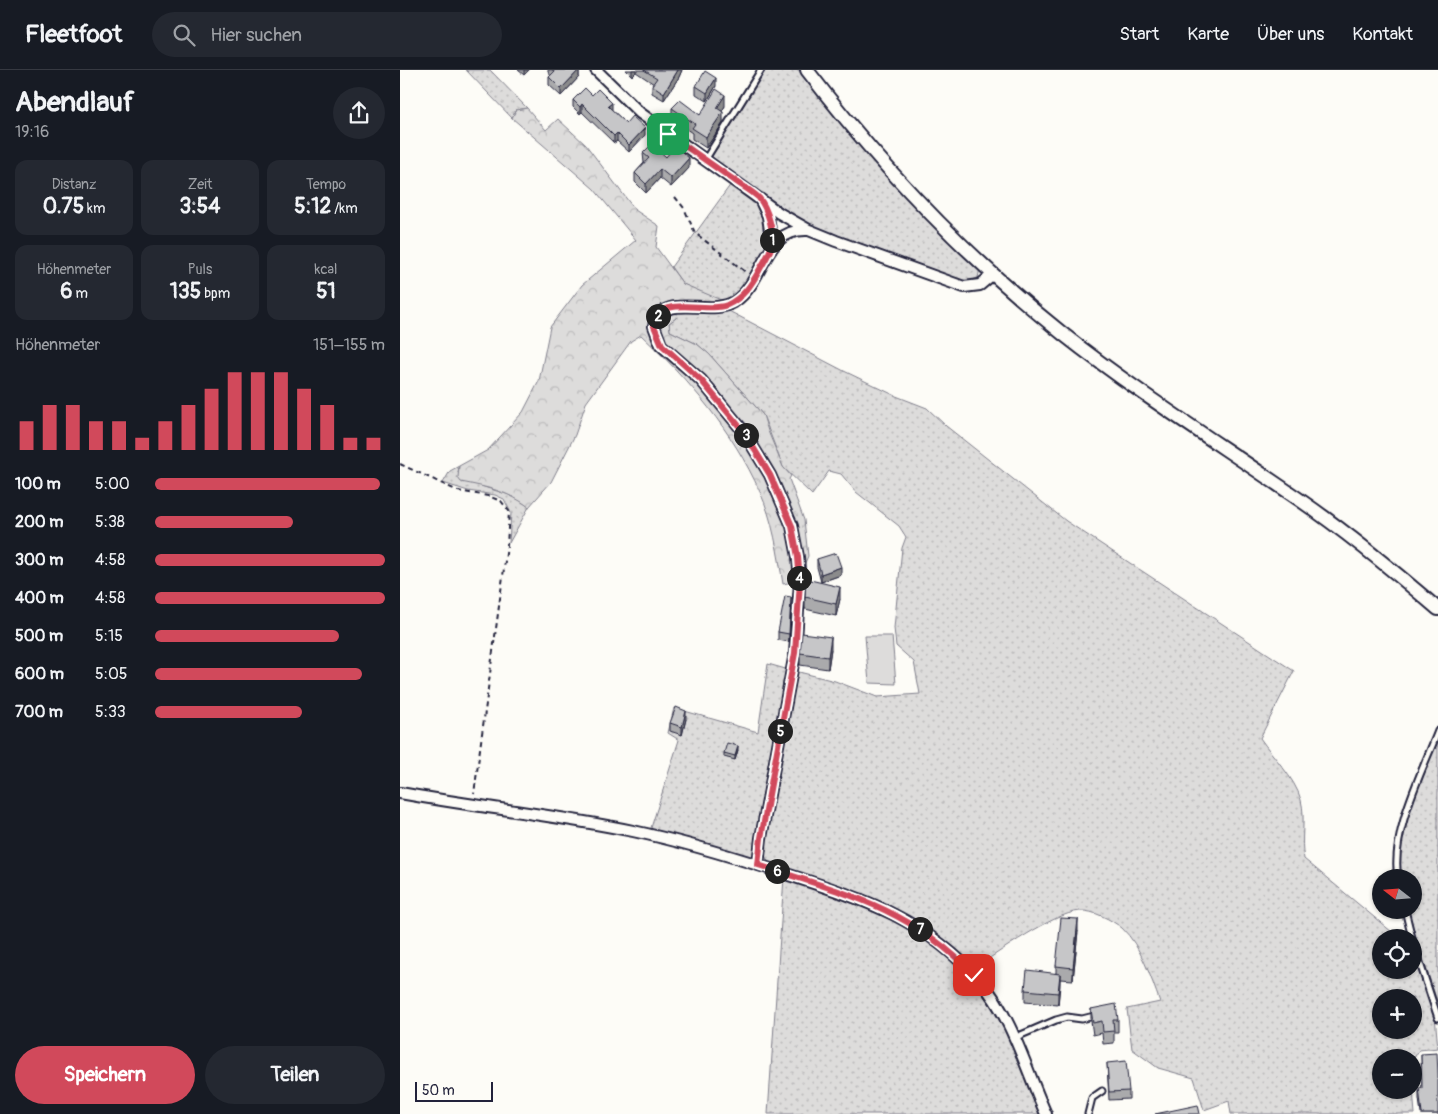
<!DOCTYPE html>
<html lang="de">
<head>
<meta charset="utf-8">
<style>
	:root { --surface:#171b24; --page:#242831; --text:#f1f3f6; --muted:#9ea1a6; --line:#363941; --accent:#d1495b }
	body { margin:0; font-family:Pangolin,sans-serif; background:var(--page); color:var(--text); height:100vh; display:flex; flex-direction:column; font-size:19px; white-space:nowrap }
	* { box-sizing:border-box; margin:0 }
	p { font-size:16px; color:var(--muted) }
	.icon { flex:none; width:28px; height:28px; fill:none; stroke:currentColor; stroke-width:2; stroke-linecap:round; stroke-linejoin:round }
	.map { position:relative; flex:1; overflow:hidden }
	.panel { display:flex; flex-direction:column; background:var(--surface); width:400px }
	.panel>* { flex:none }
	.needle { width:32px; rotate:287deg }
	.tools { position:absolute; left:972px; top:799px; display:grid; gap:10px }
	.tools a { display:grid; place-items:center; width:50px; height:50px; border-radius:50%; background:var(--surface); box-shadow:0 1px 4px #0004; font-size:25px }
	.scale { position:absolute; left:15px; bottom:12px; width:78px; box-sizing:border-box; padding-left:5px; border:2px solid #22223b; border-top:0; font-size:14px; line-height:18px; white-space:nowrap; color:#22223b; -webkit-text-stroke:4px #fdfcf7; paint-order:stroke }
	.pin { position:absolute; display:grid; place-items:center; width:42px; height:42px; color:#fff; margin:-21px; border-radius:10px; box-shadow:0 2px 8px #0006 }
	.km { position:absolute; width:25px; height:25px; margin:-12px; border-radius:50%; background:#222; color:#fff; font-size:14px; line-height:25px; text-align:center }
	.round { display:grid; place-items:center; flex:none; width:52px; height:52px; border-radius:26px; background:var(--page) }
	.headline { display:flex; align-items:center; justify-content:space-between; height:85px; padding:0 15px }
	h1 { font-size:28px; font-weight:700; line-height:38px }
	.figures { display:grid; grid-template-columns:repeat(3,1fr); gap:8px; height:85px; padding:5px 15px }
	.figures div { display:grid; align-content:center; border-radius:12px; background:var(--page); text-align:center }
	.figures b { font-size:21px; font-weight:700 }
	.figures small { font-size:14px; font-weight:400 }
	.figures p { font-size:14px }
	.chart { height:140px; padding:10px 15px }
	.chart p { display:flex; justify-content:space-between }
	.chart svg { width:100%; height:90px; margin-top:5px; stroke:var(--accent); stroke-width:6 }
	.cta { display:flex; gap:10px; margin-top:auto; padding:10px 15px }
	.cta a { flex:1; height:58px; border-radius:30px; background:var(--accent); color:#fff; font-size:20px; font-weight:700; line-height:58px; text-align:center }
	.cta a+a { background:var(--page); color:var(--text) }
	ul { padding:0 15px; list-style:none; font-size:16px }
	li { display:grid; grid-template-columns:80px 60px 1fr; align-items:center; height:38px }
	li i { height:12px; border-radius:6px; background:var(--accent) }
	header { display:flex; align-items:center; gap:30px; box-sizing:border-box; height:70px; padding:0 25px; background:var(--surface); border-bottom:1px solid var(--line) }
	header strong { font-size:24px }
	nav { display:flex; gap:28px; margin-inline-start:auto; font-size:18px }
	.search { width:350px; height:45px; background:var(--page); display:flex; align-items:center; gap:12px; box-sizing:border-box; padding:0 18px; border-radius:28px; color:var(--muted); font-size:19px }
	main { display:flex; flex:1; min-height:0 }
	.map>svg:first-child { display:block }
	.grass { fill:url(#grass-dots); stroke:#807f8b; fill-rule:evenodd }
	.forest { fill:url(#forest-crowns); stroke:#807f8b }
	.pitch { fill:#dddcdb; stroke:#807f8b }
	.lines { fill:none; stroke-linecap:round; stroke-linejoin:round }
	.service-casing { stroke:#22223b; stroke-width:9 }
	.minor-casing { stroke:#22223b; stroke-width:14 }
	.tertiary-casing { stroke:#22223b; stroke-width:16 }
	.path { stroke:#22223b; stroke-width:2; stroke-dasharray:5 4; stroke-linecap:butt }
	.service { stroke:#fdfcf7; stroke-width:5 }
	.minor { stroke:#fdfcf7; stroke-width:10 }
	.tertiary { stroke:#fdfcf7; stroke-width:12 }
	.wall { fill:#aaaaac; stroke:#22223b }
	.shaded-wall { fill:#8b8b8c; stroke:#22223b }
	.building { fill:#c6c6c8; stroke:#22223b }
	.route-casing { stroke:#fff; stroke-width:10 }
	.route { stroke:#d1495b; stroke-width:6 }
</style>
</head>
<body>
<header>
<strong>Fleetfoot</strong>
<div class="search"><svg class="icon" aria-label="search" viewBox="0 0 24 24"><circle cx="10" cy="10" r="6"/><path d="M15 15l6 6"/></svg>Hier suchen</div>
<nav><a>Start</a><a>Karte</a><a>Über uns</a><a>Kontakt</a></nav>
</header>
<main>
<section class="panel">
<div class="headline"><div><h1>Abendlauf</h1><p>19:16</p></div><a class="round"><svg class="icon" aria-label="share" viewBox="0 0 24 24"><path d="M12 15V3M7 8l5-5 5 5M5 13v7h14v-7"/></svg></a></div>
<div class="figures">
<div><p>Distanz</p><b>0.75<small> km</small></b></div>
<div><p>Zeit</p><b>3:54</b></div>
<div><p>Tempo</p><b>5:12<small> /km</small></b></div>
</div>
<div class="figures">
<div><p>Höhenmeter</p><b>6<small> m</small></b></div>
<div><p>Puls</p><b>135<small> bpm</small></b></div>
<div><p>kcal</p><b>51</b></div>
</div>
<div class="chart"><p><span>Höhenmeter</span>151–155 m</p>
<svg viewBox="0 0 160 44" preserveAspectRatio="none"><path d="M5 44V30M15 44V22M25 44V22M35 44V30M45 44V30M55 44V38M65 44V30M75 44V22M85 44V14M95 44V6M105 44V6M115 44V6M125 44V14M135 44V22M145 44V38M155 44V38"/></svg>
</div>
<ul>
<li><b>100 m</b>5:00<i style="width:98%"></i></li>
<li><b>200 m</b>5:38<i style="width:60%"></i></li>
<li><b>300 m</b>4:58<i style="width:100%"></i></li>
<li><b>400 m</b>4:58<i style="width:100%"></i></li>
<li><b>500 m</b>5:15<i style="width:80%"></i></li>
<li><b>600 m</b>5:05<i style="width:90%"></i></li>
<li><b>700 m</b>5:33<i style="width:64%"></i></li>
</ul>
<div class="cta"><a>Speichern</a><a>Teilen</a></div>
</section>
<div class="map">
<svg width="1038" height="1044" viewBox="0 0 1038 1044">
	<defs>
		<pattern id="grass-dots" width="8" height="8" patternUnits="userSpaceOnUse" patternTransform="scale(1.25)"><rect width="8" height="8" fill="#dddcdb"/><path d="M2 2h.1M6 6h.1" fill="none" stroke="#bdbcbd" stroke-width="1.8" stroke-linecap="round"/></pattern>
		<pattern id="forest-crowns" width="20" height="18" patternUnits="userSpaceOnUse" patternTransform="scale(1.25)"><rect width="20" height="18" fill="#dddcdb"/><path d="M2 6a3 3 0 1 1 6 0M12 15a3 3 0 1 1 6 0" fill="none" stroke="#bdbcbd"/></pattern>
	</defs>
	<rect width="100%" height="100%" fill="#fdfcf7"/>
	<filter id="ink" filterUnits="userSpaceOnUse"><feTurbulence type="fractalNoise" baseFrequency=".02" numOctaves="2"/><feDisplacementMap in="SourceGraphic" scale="10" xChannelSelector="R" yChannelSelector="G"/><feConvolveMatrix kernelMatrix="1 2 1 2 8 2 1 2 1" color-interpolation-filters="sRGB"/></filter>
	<g filter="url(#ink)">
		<path class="grass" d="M66 0H90L127 38 116 40 112 48Z
			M362 0H402L580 198 578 208 563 213 425 164 367 131 309 89Z
			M331 114 357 134 365 150 369 170 365 185 349 213 332 229 310 235 320 231 283 214 271 197Z
			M277 238 325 239 444 301 496 326 527 338 546 356 666 451 894 601 860 668C873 687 895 708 901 730 906 749 900 770 904 789L998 867 981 868V900H1014V885L1035 946 1038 978 1019 980 1014 988H981V1020H1013L1015 1044H831L829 1031 804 1040 794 1008 758 998 732 979 727 939 760 932C751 908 741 876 722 858 712 850 693 840 680 841 651 844 600 882 573 899 542 869 510 844 470 828 437 814 402 807 369 793L364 784V765L395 601 435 611 477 627 520 624 514 592 496 576 494 558 502 478 506 467 499 456 456 422 441 404 429 401 412 425 383 397 363 345 309 284 297 274 270 261 269 253 276 248ZM981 928H1014V960H981Z
			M59 396 58 403 84 417 116 427 129 437 109 473 111 443 104 429 95 425 68 421 43 413 50 401Z
			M368 594 389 600 355 784 350 789 250 761 279 670 268 663 274 638 358 662Z
			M1038 668V934L1007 840H1014V808H1001C993 759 1021 712 1038 668Z
			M384 807 484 843 531 870 570 906 606 958 641 1044H368Z"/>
		<path class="forest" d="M127 38 146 60 158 49 186 75 235 140 259 156 256 177 283 214 321 230 310 235 280 231 276 248 269 253 270 261 297 274 309 284 363 345 368 361 383 397 391 406 389 409 404 450 408 486 397 511 383 514C378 484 373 450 360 422 333 361 289 310 241 265L231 271 186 333 175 365 151 412 129 437C108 421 86 417 61 412L58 408 59 396 88 380 123 342 139 311 150 257 182 215 236 170 194 119 112 48 116 40Z"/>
		<path class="pitch" d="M465 566H492L496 614 469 613Z"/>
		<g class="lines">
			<g class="service-casing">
				<path id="service" d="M305 90 361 0
					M998 808C990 764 1022 702 1038 661
					M1005 840 1012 868
					M1014 875 1038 948
					M614 968 656 950 667 947 682 949 698 945
					M688 1044 692 1028 702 1021"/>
			</g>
			<g class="minor-casing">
				<path id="minor" d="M196 0 240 43 379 143 409 160 436 171 564 217 580 215 593 204
					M361 131 368 146 372 176
					M0 723C77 737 156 745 233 761 285 772 338 788 389 805 467 830 525 849 582 913 612 947 627 1002 646 1044
					M358 795 361 768 395 583 400 512 398 487 392 456 370 405 344 362 301 310 261 275 254 256C261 221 310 247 334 232 366 211 363 157 409 160"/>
			</g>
			<g class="tertiary-casing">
				<path id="tertiary" d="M407 0C481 97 568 188 663 264 739 324 821 375 900 430 948 463 994 501 1038 539"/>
			</g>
			<path class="path" d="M275 127 284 138 295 163 347 203
				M0 394 58 421 88 426 101 431 109 441 107 476 74 724"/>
			<use href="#service" class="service"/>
			<use href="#minor" class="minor"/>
			<use href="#tertiary" class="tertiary"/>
		</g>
		<path class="wall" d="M118 0H129L124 5Z
			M148 0H179V7L161 26 149 15V7L151 6 148 2Z
			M226 0H282L279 7 264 30 252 23V15L254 14 236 2 232 6Z
			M296 16H316L307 31 296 24Z
			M192 25 212 40 226 53 245 65 229 82 217 71 214 73 182 42 180 44 173 37V30Z
			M325 36 322 41 323 53 306 78 292 69V63L272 49V38L300 45Z
			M243 83 266 87 289 98 271 117 260 108 246 123 235 112V103L244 93Z
			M417 489 441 505 421 512 417 497Z
			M405 527 440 529 436 546 405 539Z
			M391 535 389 572 378 570V562Z
			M431 579 428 599 400 595V583Z
			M286 649 282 665 270 661V653Z
			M338 680 335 690 324 687V683Z
			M678 861 673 910 660 909 658 935 625 932V920L656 903V896Z
			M691 939 718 950V962H714V973L703 974 702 963 693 965 691 951Z
			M1021 984 1038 1044H1021L1019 1029V1018H1022Z
			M707 993 729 1021V1029L709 1030Z"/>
		<path class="shaded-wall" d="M124 0H129L124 5Z
			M179 0V7L161 26V19Z
			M232 0H236V2L232 6Z
			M278 0H282L279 7 264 30V23Z
			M316 8V16L307 31V23Z
			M325 25V36L317 49V38Z
			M212 33V40L208 36Z
			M182 34V42L180 44V37Z
			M323 42V53L306 78V67Z
			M245 58V65L229 82V75Z
			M217 63V71L214 73V66Z
			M289 88V98L271 117V108Z
			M260 99V108L246 123V114Z
			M441 497V505L421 512V504Z
			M440 517V529L436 546V534Z
			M391 527V535L389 572V564Z
			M431 567V579L428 599V587Z
			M286 641V649L282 665V657Z
			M338 676V680L335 690V686Z
			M678 849V861L673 910V898Z
			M660 904V916L658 935V923Z"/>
		<path class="building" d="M153 0H179L161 19 149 7 154 2Z
			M244 0H278L264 23 252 15 257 8Z
			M305 1 316 8 307 23 296 16Z
			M185 18 192 25 198 19 212 33 208 36 226 53 232 46 245 58 229 75 217 63 214 66 182 34 180 37 173 30Z
			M316 19 325 25 317 38 323 42 306 67 292 58 295 54 272 38 280 30 300 45Z
			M252 74 266 87 275 76 289 88 271 108 260 99 246 114 235 103 249 88 243 83Z
			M436 483 441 497 421 504 417 489Z
			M406 509 440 517 436 534 405 527Z
			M385 526 391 527 389 564 378 562Z
			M402 563 431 567 428 587 400 583Z
			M276 637 286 641 282 657 270 653Z
			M327 673 338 676 335 686 324 683Z
			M661 848 678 849 673 898 656 896Z
			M627 900 660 904 658 923 625 920Z
			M716 934 718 950H713L714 961 703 962 702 951 693 953 691 939Z
			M1037 983 1038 1005V1044H1022L1019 1018H1022L1021 984Z
			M726 991 729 1021 709 1022 707 993Z
			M798 1035 800 1044H755Z"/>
	</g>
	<g class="lines" filter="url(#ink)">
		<g class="route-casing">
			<path id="route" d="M268 64C290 79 312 95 334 110 342 116 352 121 359 128 368 139 374 162 372 175 370 183 364 192 360 199 352 214 343 228 327 235 304 244 261 222 254 256L262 275 301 310 344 362 370 405 392 456 398 487 400 512 395 583 361 768 358 795C442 822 511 838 574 905"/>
		</g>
		<use href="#route" class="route"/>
	</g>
</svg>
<div class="tools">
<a><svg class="needle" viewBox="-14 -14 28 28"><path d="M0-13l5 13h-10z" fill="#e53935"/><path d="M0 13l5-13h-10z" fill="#9ea1a6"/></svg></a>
<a><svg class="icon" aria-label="locate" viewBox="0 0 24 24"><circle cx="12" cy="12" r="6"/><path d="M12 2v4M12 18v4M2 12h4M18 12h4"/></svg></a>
<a>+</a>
<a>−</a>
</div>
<div class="scale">50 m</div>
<div class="pin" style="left:268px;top:64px;background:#1e9e55"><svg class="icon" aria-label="arrive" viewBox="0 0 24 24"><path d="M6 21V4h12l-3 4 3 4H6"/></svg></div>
<div class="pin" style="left:574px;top:905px;background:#d93025"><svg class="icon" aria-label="check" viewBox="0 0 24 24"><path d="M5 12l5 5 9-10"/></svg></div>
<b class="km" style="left:372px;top:170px">1</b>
<b class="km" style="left:258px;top:246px">2</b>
<b class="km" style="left:346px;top:365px">3</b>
<b class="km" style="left:399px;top:508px">4</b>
<b class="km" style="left:380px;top:661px">5</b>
<b class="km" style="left:377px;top:801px">6</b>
<b class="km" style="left:520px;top:859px">7</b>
</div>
</main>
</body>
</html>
